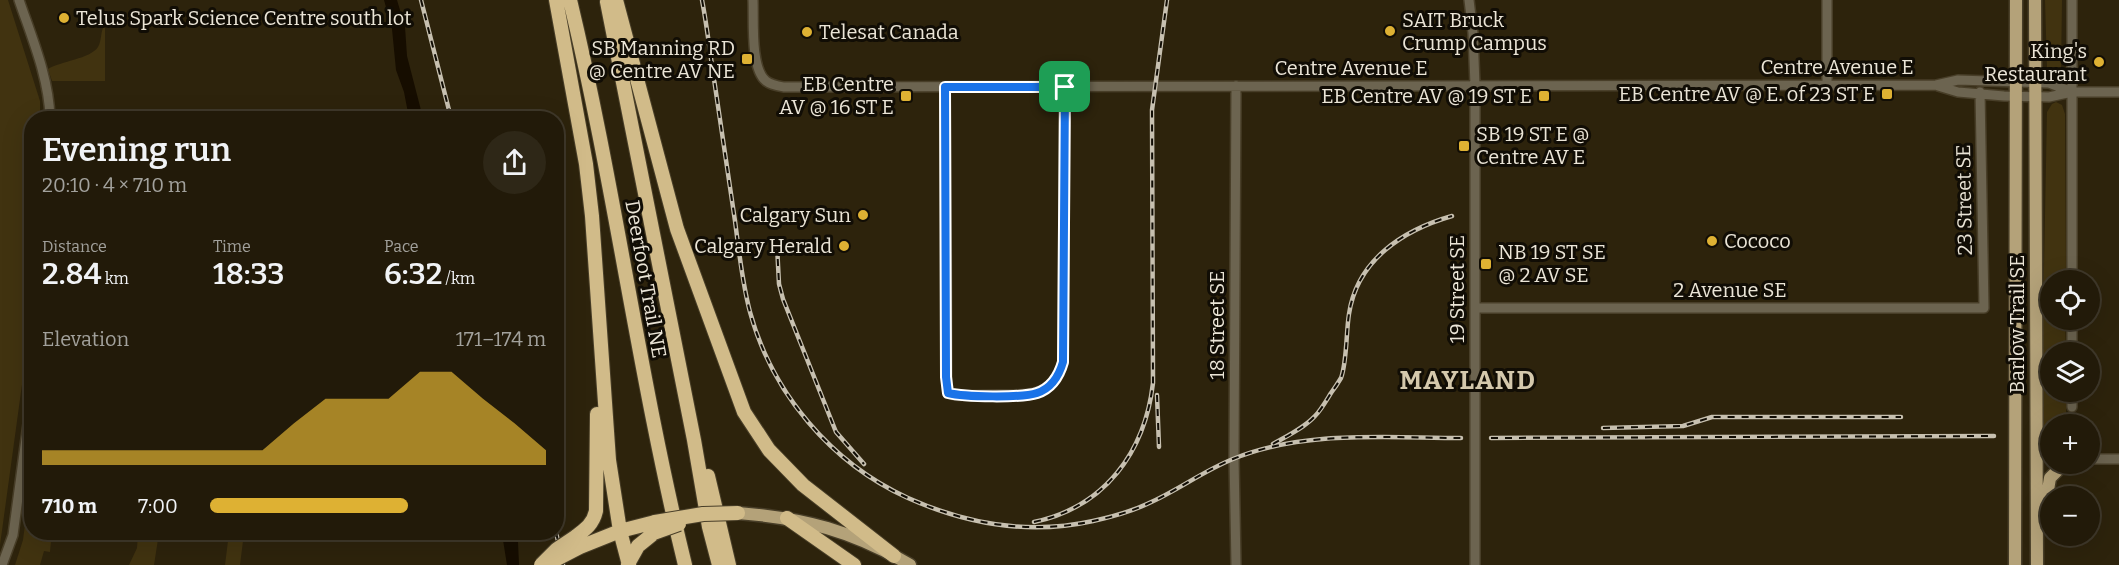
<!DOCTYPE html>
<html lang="en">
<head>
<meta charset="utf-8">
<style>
	:root { --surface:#221a09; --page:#2e2717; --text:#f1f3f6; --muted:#a2a19c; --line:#3f382a; --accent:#deb133 }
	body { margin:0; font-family:Bitter,serif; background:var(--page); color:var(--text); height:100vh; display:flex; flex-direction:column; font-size:22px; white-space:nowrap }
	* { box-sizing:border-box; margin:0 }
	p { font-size:20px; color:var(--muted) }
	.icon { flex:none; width:33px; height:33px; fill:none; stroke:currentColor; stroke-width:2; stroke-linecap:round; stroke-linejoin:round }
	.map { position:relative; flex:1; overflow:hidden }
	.side { position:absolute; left:24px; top:111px; width:540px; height:429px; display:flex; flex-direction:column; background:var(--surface); border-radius:24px; box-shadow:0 6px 24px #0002,0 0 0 2px var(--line) }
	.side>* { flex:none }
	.controls { position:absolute; left:2040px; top:270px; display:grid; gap:12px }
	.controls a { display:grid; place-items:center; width:60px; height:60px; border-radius:50%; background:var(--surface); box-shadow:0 6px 24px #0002,0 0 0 2px var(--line); font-size:30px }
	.pin { position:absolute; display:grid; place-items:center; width:51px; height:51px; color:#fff; margin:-26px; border-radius:12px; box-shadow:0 3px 9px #0006 }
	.round { display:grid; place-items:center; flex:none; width:63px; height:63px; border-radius:32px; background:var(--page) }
	.headline { display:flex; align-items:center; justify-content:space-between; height:102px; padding:0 18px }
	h1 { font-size:33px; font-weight:600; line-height:45px }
	.figures { display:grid; grid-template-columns:repeat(3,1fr); gap:9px; height:102px; padding:6px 18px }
	.figures div { display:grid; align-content:center }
	.figures b { font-size:30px; font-weight:600 }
	.figures small { font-size:16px; font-weight:400 }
	.figures p { font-size:16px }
	.chart { height:168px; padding:12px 18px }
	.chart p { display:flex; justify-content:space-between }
	.chart svg { width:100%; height:108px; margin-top:6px; fill:var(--accent); opacity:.7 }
	ul { padding:0 18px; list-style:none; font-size:20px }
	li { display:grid; grid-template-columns:96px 72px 1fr; align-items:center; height:45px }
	li i { height:15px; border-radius:8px; background:var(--accent) }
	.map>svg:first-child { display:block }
	.green { fill:#413310 }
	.water { fill:#160d00 }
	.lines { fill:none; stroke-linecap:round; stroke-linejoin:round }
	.minor-casing { stroke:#483e28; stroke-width:12 }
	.major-casing { stroke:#483e28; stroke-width:15 }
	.highway-casing { stroke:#483e28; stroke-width:16 }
	.minor { stroke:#6c6450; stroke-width:9 }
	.major { stroke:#b4a279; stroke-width:12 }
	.highway { stroke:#d1bb89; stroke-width:14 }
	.rail-casing { stroke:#c7c0b0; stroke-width:4.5 }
	.rail { stroke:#110d05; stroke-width:2; stroke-dasharray:7; stroke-linecap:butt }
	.highway-bridge-casing { stroke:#483e28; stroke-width:16; stroke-linecap:butt }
	.highway-bridge { stroke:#d1bb89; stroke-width:14 }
	.route-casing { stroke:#fff; stroke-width:12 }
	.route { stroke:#1a73e8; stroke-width:8 }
	.poi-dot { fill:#deb133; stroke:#110d05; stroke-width:2 }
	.labels { text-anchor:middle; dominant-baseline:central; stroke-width:6; stroke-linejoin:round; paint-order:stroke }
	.poi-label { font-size:20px; fill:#ebe5d7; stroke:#110d05; text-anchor:end }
	.street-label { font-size:20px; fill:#ebe5d7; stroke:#110d05 }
	.district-label { font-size:26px; font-weight:bold; letter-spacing:1.5px; fill:#d4c8ac; stroke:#110d05 }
</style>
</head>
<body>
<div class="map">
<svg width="2119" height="565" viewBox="0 0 2119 565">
	<rect width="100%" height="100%" fill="#2d230c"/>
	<path class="green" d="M0 0H8L40 101V118H32L31 319 0 545Z
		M2045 0H2062L2061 71 2052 76 2047 68Z
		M105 24V81H52L48 69C61 61 90 59 98 47 102 41 100 31 105 24Z
		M2056 102 2062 105 2065 114 2066 280H2050V320H2065L2066 352H2050V392H2066V424H2050V445L2046 442 2041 424 2047 112 2052 104Z
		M31 479 32 532 45 533V540L51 541 50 552 44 551 40 565H15L23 540Z
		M138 533H159L154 565H129L137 548Z
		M229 533H244L240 565H225Z"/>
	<path class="water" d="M384 0H397L405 27 407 56 423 118H409L404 92 396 70 392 29Z
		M503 533H515L518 542 519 565H507L503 540 506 537Z"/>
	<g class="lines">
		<g class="minor-casing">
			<path id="minor" d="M19 0C32 38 49 78 50 118
				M753 0C754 20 750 68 766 81 771 85 778 86 784 87L1936 85 1958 80 2049 83 2072 92
				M1469 0 1473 33 1475 85V565
				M1827 0V84
				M1236 86 1234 458 1236 565
				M1938 86 1958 92 2004 96 2049 97 2072 92H2119
				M945 87 947 385 948 393 955 395C969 396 984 395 998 395 1029 395 1054 397 1063 362L1065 87
				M2072 280V0
				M1475 308H1984L1980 92
				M2072 352V320
				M2072 407V392
				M2090 459H2119
				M2 565 13 535 32 394"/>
		</g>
		<g class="major-casing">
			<path id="major" d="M2035 0 2037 565
				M2037 438 2050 451
				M738 513C803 518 854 531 910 565
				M2043 521 2050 478 2064 464
				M2015 565 2016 0"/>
		</g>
		<g class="highway-casing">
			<path id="highway" d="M556 0 586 164 592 216 609 460 620 531 629 565
				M570 0C615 187 639 378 685 565
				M616 0 677 229 744 412 769 450 803 485 894 556
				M607 2 694 440 709 527 719 565
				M708 476 729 565
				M787 518 854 565
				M575 537C586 529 593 524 596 511L597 414
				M580 547 620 531 655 522
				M628 564 638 546 654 533"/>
		</g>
		<use href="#minor" class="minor"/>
		<use href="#major" class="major"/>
		<use href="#highway" class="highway"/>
		<g class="rail-casing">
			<path id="rail" d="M421 0 451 118
				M702 0C707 26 710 53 714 79 721 127 728 174 735 221 739 251 742 282 750 312 772 393 831 463 908 498 966 524 1030 535 1093 521 1111 517 1130 512 1147 504 1177 491 1203 471 1233 459 1304 430 1386 438 1461 438
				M777 245 779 284 783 299 836 432 864 464
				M1157 395 1159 447
				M1603 428 1683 426 1712 417H1901
				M1491 438 1994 436
				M1273 444C1287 436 1304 428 1315 416 1321 410 1326 401 1331 393 1334 389 1338 383 1341 378 1347 362 1346 332 1349 314 1357 260 1403 230 1452 216
				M1034 522C1105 507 1145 452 1153 383L1152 110 1167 0
				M556 532 563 565"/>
		</g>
		<use href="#rail" class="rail"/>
		<g class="highway-bridge-casing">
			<path id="highway-bridge" d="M655 522 703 514 738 513
				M654 533 679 524
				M553 561 580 547
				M541 565 557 549 575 537"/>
		</g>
		<use href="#highway-bridge" class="highway-bridge"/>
	</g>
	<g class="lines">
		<g class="route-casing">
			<path id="route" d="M945 87H1065L1063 362C1059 376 1052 388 1037 393 1022 398 964 397 948 393L946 377Z"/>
		</g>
		<use href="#route" class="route"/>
	</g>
	<g class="poi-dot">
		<circle cx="64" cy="18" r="6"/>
		<circle cx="1390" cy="31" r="6"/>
		<circle cx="807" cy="32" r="6"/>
		<rect x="741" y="53" width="12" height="12" rx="3"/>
		<circle cx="2099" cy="62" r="6"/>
		<rect x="1881" y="88" width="12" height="12" rx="3"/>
		<rect x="900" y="90" width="12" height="12" rx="3"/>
		<rect x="1538" y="90" width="12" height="12" rx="3"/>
		<rect x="1458" y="140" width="12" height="12" rx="3"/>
		<circle cx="863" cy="215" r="6"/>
		<circle cx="1712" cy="241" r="6"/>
		<circle cx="844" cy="246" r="6"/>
		<rect x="1480" y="258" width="12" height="12" rx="3"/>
	</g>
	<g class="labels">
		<g class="poi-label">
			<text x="76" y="18" text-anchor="start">Telus Spark Science Centre south lot</text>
			<text x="1402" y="20" text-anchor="start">SAIT Bruck<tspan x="1402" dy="23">Crump Campus</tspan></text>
			<text x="819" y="32" text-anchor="start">Telesat Canada</text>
			<text x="735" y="48">SB Manning RD<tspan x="735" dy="23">@ Centre AV NE</tspan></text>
			<text x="2087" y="51">King's<tspan x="2087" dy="23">Restaurant</tspan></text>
			<text x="894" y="84">EB Centre<tspan x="894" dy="23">AV @ 16 ST E</tspan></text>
			<text x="1875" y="94">EB Centre AV @ E. of 23 ST E</text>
			<text x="1532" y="96">EB Centre AV @ 19 ST E</text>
			<text x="1476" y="134" text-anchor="start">SB 19 ST E @<tspan x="1476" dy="23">Centre AV E</tspan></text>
			<text x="851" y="215">Calgary Sun</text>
			<text x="1724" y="241" text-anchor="start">Cococo</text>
			<text x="832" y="246">Calgary Herald</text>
			<text x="1498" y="252" text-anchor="start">NB 19 ST SE<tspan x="1498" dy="23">@ 2 AV SE</tspan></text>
		</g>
		<g class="street-label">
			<text x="1837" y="67">Centre Avenue E</text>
			<text x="1351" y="68">Centre Avenue E</text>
			<text transform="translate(1964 200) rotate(-91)">23 Street SE</text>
			<text transform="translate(646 279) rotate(80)">Deerfoot Trail NE</text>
			<text transform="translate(1457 289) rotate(-90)">19 Street SE</text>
			<text x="1730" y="290">2 Avenue SE</text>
			<text transform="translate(2017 324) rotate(-90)">Barlow Trail SE</text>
			<text transform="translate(1217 325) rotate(-90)">18 Street SE</text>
		</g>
		<g class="district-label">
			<text x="1468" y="380">MAYLAND</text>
		</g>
	</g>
</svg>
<div class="controls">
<a><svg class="icon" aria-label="locate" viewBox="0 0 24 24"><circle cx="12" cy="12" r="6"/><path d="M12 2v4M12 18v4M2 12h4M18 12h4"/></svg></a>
<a><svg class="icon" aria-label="layers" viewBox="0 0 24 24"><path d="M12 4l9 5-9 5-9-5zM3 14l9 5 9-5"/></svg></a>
<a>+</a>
<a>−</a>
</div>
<div class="pin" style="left:1065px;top:87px;background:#1e9e55"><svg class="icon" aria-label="arrive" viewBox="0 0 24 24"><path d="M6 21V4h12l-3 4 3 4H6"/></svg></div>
<section class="side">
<div class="headline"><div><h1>Evening run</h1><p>20:10 · 4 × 710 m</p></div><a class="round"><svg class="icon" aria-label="share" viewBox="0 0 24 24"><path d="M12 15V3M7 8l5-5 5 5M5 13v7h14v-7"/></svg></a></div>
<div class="figures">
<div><p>Distance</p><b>2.84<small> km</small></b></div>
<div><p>Time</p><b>18:33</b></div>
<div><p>Pace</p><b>6:32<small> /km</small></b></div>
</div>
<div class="chart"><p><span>Elevation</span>171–174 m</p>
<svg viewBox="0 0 160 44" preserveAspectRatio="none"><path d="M0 44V38L10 38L20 38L30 38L40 38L50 38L60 38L70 38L80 27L90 17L100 17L110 17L120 6L130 6L140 17L150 27L160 38V44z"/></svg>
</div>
<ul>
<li><b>710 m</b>7:00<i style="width:59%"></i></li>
</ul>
</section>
</div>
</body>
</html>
